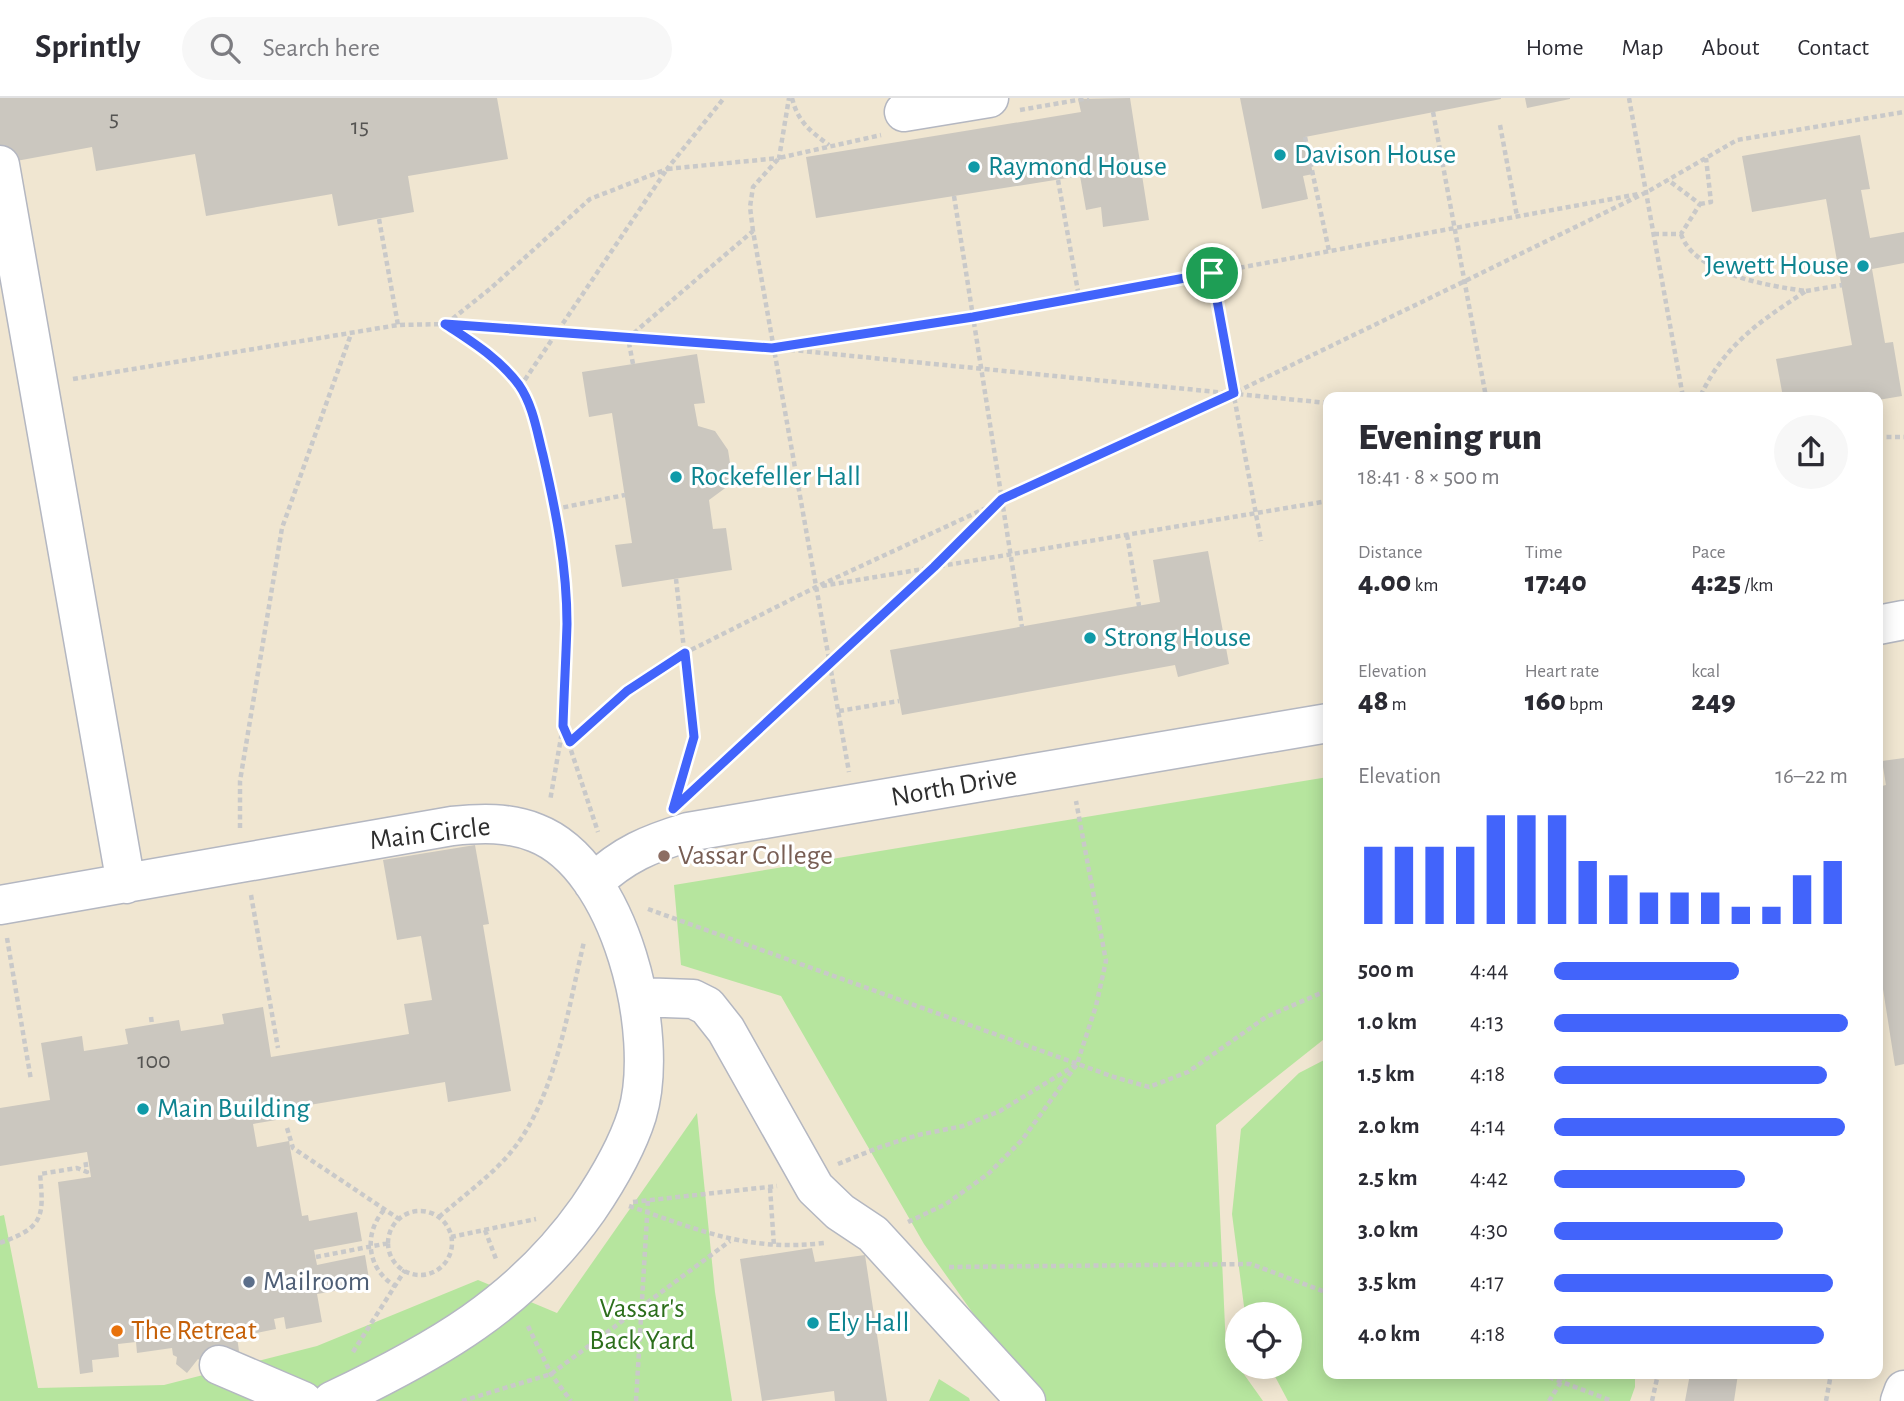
<!DOCTYPE html>
<html lang="en">
<head>
<meta charset="utf-8">
<style>
	:root { --surface:#fff; --page:#f7f7f7; --text:#2b2b33; --muted:#7c7c81; --line:#e1e1e2; --accent:#4264fb }
	body { margin:0; font-family:"Alegreya Sans",sans-serif; background:var(--page); color:var(--text); height:100vh; display:flex; flex-direction:column; font-size:26px; white-space:nowrap }
	* { box-sizing:border-box; margin:0 }
	p { font-size:23px; color:var(--muted) }
	.icon { flex:none; width:38px; height:38px; fill:none; stroke:currentColor; stroke-width:2; stroke-linecap:round; stroke-linejoin:round }
	.map { position:relative; flex:1; overflow:hidden }
	.drawer { position:absolute; left:1323px; top:294px; width:560px; height:987px; display:flex; flex-direction:column; background:var(--surface); border-radius:14px; box-shadow:0 4px 18px #0003 }
	.drawer>* { flex:none }
	.fabs { position:absolute; left:1225px; top:1204px; display:grid; gap:14px }
	.fabs a { display:grid; place-items:center; width:77px; height:77px; border-radius:50%; background:var(--surface); box-shadow:0 4px 18px #0003; font-size:35px }
	.pin { position:absolute; display:grid; place-items:center; width:60px; height:60px; color:#fff; margin:-30px; border:4px solid #fff; border-radius:50%; box-shadow:0 2px 7px #0007 }
	.round { display:grid; place-items:center; flex:none; width:74px; height:74px; border-radius:37px; background:var(--page) }
	.head { display:flex; align-items:center; justify-content:space-between; height:119px; padding:0 35px }
	h1 { font-size:38px; font-weight:800; line-height:52px }
	.figures { display:grid; grid-template-columns:repeat(3,1fr); gap:10px; height:119px; padding:7px 35px }
	.figures div { display:grid; align-content:center }
	.figures b { font-size:30px; font-weight:800 }
	.figures small { font-size:19px; font-weight:400 }
	.figures p { font-size:19px }
	.chart { height:196px; padding:14px 35px }
	.chart p { display:flex; justify-content:space-between }
	.chart svg { width:100%; height:126px; margin-top:7px; stroke:var(--accent); stroke-width:6 }
	ul { padding:0 35px; list-style:none; font-size:23px }
	li { display:grid; grid-template-columns:112px 84px 1fr; align-items:center; height:52px }
	li i { height:18px; border-radius:9px; background:var(--accent) }
	header { display:flex; align-items:center; gap:42px; box-sizing:border-box; height:98px; padding:0 35px; background:var(--surface); border-bottom:2px solid var(--line) }
	header strong { font-size:33px }
	nav { display:flex; gap:38px; margin-inline-start:auto; font-size:24px }
	.search { width:490px; height:63px; background:var(--page); display:flex; align-items:center; gap:18px; box-sizing:border-box; padding:0 24px; border-radius:38px; color:var(--muted); font-size:26px }
	.map>svg:first-child { display:block }
	.education { fill:#f0e6d1; fill-rule:evenodd }
	.green { fill:#b6e59e }
	.building { fill:#cbc7bf }
	.lines { fill:none; stroke-linecap:round; stroke-linejoin:round }
	.minor-casing { stroke:#b4b7c1; stroke-width:41 }
	.path { stroke:#c9c9c9; stroke-width:4.5; stroke-dasharray:5 3.5; stroke-linecap:butt }
	.minor { stroke:#fff; stroke-width:38 }
	.route-casing { stroke:#fff; stroke-width:14 }
	.route { stroke:#4264fb; stroke-width:9 }
	.culture-dot { fill:#0f9aa8; stroke:#fff; stroke-width:2.5 }
	.education-dot { fill:#8d6e63; stroke:#fff; stroke-width:2.5 }
	.service-dot { fill:#5c6f8a; stroke:#fff; stroke-width:2.5 }
	.food-dot { fill:#e8710a; stroke:#fff; stroke-width:2.5 }
	.labels { text-anchor:middle; dominant-baseline:central; stroke-width:6; stroke-linejoin:round; paint-order:stroke }
	.number-label { font-size:24px; fill:#555452 }
	.culture-label { font-size:28px; fill:#0d838f; stroke:#fff; text-anchor:start }
	.street-label { font-size:28px; fill:#2e2e2e; stroke:#fff }
	.education-label { font-size:28px; fill:#785e54; stroke:#fff; text-anchor:start }
	.service-label { font-size:28px; fill:#4e5e75; stroke:#fff; text-anchor:start }
	.park-label { font-size:28px; fill:#2c6e1b; stroke:#fff }
	.food-label { font-size:28px; fill:#c56008; stroke:#fff; text-anchor:start }
</style>
</head>
<body>
<header>
<strong>Sprintly</strong>
<div class="search"><svg class="icon" aria-label="search" viewBox="0 0 24 24"><circle cx="10" cy="10" r="6"/><path d="M15 15l6 6"/></svg>Search here</div>
<nav><a>Home</a><a>Map</a><a>About</a><a>Contact</a></nav>
</header>
<div class="map">
<svg width="1904" height="1303" viewBox="0 0 1904 1303">
	<rect width="100%" height="100%" fill="#efe9e1"/>
	<path class="education" d="M0 0H1904V1303H0ZM1328 299H1878V1276H1328ZM1237 1216H1290V1269H1237Z"/>
	<path class="green" d="M1328 679V938L1216 1027 1226 1251 1263 1303H1035L924 1146 781 898 681 867 674 787Z
		M1328 960V1276H1635V1289L1630 1303H1288L1270 1269H1290V1216H1245L1232 1116 1241 1031 1299 975Z
		M697 1015 715 1194 732 1303H0V1118L4 1117 38 1290 164 1287 317 1248 478 1182 557 1215Z
		M939 1281 969 1300 970 1303H929Z"/>
	<path class="building" d="M0 0H497L508 61 408 78 414 114 338 128 332 96 206 118 195 56 96 73 92 49 0 66Z
		M1130 0 1149 122 1103 129 1101 109 1086 112 1080 78 816 120 806 59 1081 14 1078 1Z
		M1240 0H1501V1L1305 39 1313 76 1303 78 1308 101 1262 111Z
		M1525 0H1570V1L1527 10Z
		M1860 37 1870 91 1861 92 1870 140 1904 134V165L1872 171 1885 245 1893 244 1902 298 1878 302V299H1783L1776 261 1852 247 1826 101 1752 114 1742 58Z
		M697 256 705 305 694 306 698 328 715 333 728 352 731 371 728 388 709 402 713 431 726 430 732 472 622 489 615 447 632 445 612 315 589 319 582 274Z
		M1208 453 1229 566 1178 579 1175 567 902 617 890 552 1160 504 1153 462Z
		M1904 660V966L1895 968 1878 859V689L1886 687 1882 663Z
		M475 747 489 826 483 827 511 993 448 1004 445 984 280 1012 282 1021 253 1026 257 1049 289 1043 302 1118 308 1117 309 1123 357 1114 362 1143 314 1152 317 1167 365 1157 370 1187 317 1196 322 1224 286 1231 284 1219 274 1221 276 1231 237 1239 239 1253 229 1267 208 1268 198 1261 187 1275 176 1266 177 1259 173 1257 172 1250 137 1255 136 1244 118 1246 119 1259 92 1262 93 1274 80 1276 58 1084 91 1079 87 1054 0 1068V1010L50 1002 41 945 82 938 84 953 128 946 125 931 179 922 181 933 224 926 222 916 263 909 271 959 409 936 404 906 432 902 421 838 397 842 383 762Z
		M812 1150 815 1164 865 1157 887 1303H835L834 1293 762 1303 740 1161Z
		M1690 1276H1738L1734 1303H1685Z"/>
	<g class="lines">
		<g class="minor-casing">
			<path id="minor" d="M904 14 989 0
				M0 67 126 786
				M1878 527 1904 522
				M593 785C624 756 649 746 688 734L1328 625
				M0 807 452 728C481 725 509 724 536 735 621 768 661 937 637 1017 627 1049 607 1083 588 1111 521 1206 435 1254 332 1303
				M638 899 693 901 707 908 726 932 815 1090 840 1114 873 1136 1026 1303
				M219 1267 303 1303
				M1900 1303 1904 1292"/>
		</g>
		<path class="path" d="M792 0C798 24 810 33 829 47
			M1629 0 1683 299
			M1020 12 1089 0
			M1433 14 1486 299
			M1500 27 1517 118
			M1305 39 1329 153
			M1058 82 1079 199
			M954 98 1022 529
			M1700 106 1711 104 1706 60
			M379 121 398 227
			M753 133 750 109 753 89 779 60 881 37
			M1654 136H1681L1700 106 1668 82
			M1681 136C1694 176 1769 188 1806 193 1759 224 1724 247 1700 299
			M1211 175 1261 443
			M1806 193 1842 187
			M446 226 491 190 590 101 667 71 724 0
			M446 227 483 251 520 289 533 317 555 411 562 460 567 525 563 628 550 703
			M779 249 973 219 1639 96
			M633 266 628 240 753 133 849 674
			M73 281 398 227 445 226 772 250 1328 305
			M520 289 667 71 779 60 789 0
			M1878 339H1904
			M555 411 625 397
			M1127 437 1139 508
			M822 488 1328 403
			M839 613 899 603
			M563 628 598 734
			M570 644 627 592 685 555 816 489 1234 295 1465 183 1647 94 1737 42 1904 14
			M687 698 934 469 998 404
			M675 703 694 639 676 481
			M240 730V683L282 430 351 236
			M251 797 278 950
			M648 811 1114 979 1149 989 1188 974 1266 919 1328 892
			M7 840 31 982
			M151 919 152 926
			M287 1030 293 1050 399 1121
			M838 1066 880 1049 918 1037 963 1028 1000 1013 1074 968
			M770 1090 774 1148
			M633 1104 777 1088
			M629 1108C699 1132 747 1154 824 1145
			M384 1112C363 1136 367 1171 395 1188
			M388 1145a32 32 0 1 1 64 0a32 32 0 1 1-64 0Z
			M439 1119C460 1101 484 1083 503 1063 555 1009 567 914 584 844
			M908 1124 946 1106 988 1076 1022 1042 1077 966 1096 908 1106 863 1076 703
			M485 1132 496 1161
			M451 1139 536 1121
			M0 1145C44 1129 44 1119 40 1076L77 1070 87 1074 85 1061
			M316 1159 389 1145
			M949 1169 1251 1166 1328 1195
			M528 1228 551 1276 571 1303
			M353 1254 405 1172
			M1541 1276 1612 1303
			M462 1303 551 1276 730 1143
			M636 1303 648 1102
			M1549 1303 1566 1276
			M1652 1303 1658 1276
			M1826 1303 1831 1276"/>
		<use href="#minor" class="minor"/>
	</g>
	<g class="lines">
		<g class="route-casing">
			<path id="route" d="M1212 175 1234 295 1002 401 934 469 673 711 694 639 685 555 627 593 570 644 563 628C564 594 566 560 567 526 567 469 556 413 543 357 537 334 533 307 519 287 499 260 472 244 445 226L772 250 973 219Z"/>
		</g>
		<use href="#route" class="route"/>
	</g>
	<g class="culture-dot">
		<circle cx="1280" cy="57" r="7"/>
		<circle cx="974" cy="69" r="7"/>
		<circle cx="1863" cy="168" r="7"/>
		<circle cx="676" cy="379" r="7"/>
		<circle cx="1090" cy="540" r="7"/>
		<circle cx="143" cy="1011" r="7"/>
		<circle cx="813" cy="1225" r="7"/>
	</g>
	<circle class="education-dot" cx="664" cy="758" r="7"/>
	<circle class="service-dot" cx="249" cy="1184" r="7"/>
	<circle class="food-dot" cx="117" cy="1233" r="7"/>
	<g class="labels">
		<g class="number-label">
			<text x="114" y="21">5</text>
			<text x="360" y="29">15</text>
			<text x="154" y="963">100</text>
		</g>
		<g class="culture-label">
			<text x="1294" y="57">Davison House</text>
			<text x="988" y="69">Raymond House</text>
			<text x="1849" y="168" text-anchor="end">Jewett House</text>
			<text x="690" y="379">Rockefeller Hall</text>
			<text x="1104" y="540">Strong House</text>
			<text x="157" y="1011">Main Building</text>
			<text x="827" y="1225">Ely Hall</text>
		</g>
		<g class="street-label">
			<text transform="translate(954 689) rotate(-10)">North Drive</text>
			<text transform="translate(430 736) rotate(-7)">Main Circle</text>
		</g>
		<g class="education-label">
			<text x="678" y="758">Vassar College</text>
		</g>
		<g class="service-label">
			<text x="263" y="1184">Mailroom</text>
		</g>
		<g class="park-label">
			<text x="642" y="1211">Vassar's<tspan x="642" dy="32">Back Yard</tspan></text>
		</g>
		<g class="food-label">
			<text x="131" y="1233">The Retreat</text>
		</g>
	</g>
</svg>
<div class="fabs">
<a><svg class="icon" aria-label="locate" viewBox="0 0 24 24"><circle cx="12" cy="12" r="6"/><path d="M12 2v4M12 18v4M2 12h4M18 12h4"/></svg></a>
</div>
<div class="pin" style="left:1212px;top:175px;background:#1e9e55"><svg class="icon" aria-label="arrive" viewBox="0 0 24 24"><path d="M6 21V4h12l-3 4 3 4H6"/></svg></div>
<section class="drawer">
<div class="head"><div><h1>Evening run</h1><p>18:41 · 8 × 500 m</p></div><a class="round"><svg class="icon" aria-label="share" viewBox="0 0 24 24"><path d="M12 15V3M7 8l5-5 5 5M5 13v7h14v-7"/></svg></a></div>
<div class="figures">
<div><p>Distance</p><b>4.00<small> km</small></b></div>
<div><p>Time</p><b>17:40</b></div>
<div><p>Pace</p><b>4:25<small> /km</small></b></div>
</div>
<div class="figures">
<div><p>Elevation</p><b>48<small> m</small></b></div>
<div><p>Heart rate</p><b>160<small> bpm</small></b></div>
<div><p>kcal</p><b>249</b></div>
</div>
<div class="chart"><p><span>Elevation</span>16–22 m</p>
<svg viewBox="0 0 160 44" preserveAspectRatio="none"><path d="M5 44V17M15 44V17M25 44V17M35 44V17M45 44V6M55 44V6M65 44V6M75 44V22M85 44V27M95 44V33M105 44V33M115 44V33M125 44V38M135 44V38M145 44V27M155 44V22"/></svg>
</div>
<ul>
<li><b>500 m</b>4:44<i style="width:63%"></i></li>
<li><b>1.0 km</b>4:13<i style="width:100%"></i></li>
<li><b>1.5 km</b>4:18<i style="width:93%"></i></li>
<li><b>2.0 km</b>4:14<i style="width:99%"></i></li>
<li><b>2.5 km</b>4:42<i style="width:65%"></i></li>
<li><b>3.0 km</b>4:30<i style="width:78%"></i></li>
<li><b>3.5 km</b>4:17<i style="width:95%"></i></li>
<li><b>4.0 km</b>4:18<i style="width:92%"></i></li>
</ul>
</section>
</div>
</body>
</html>
